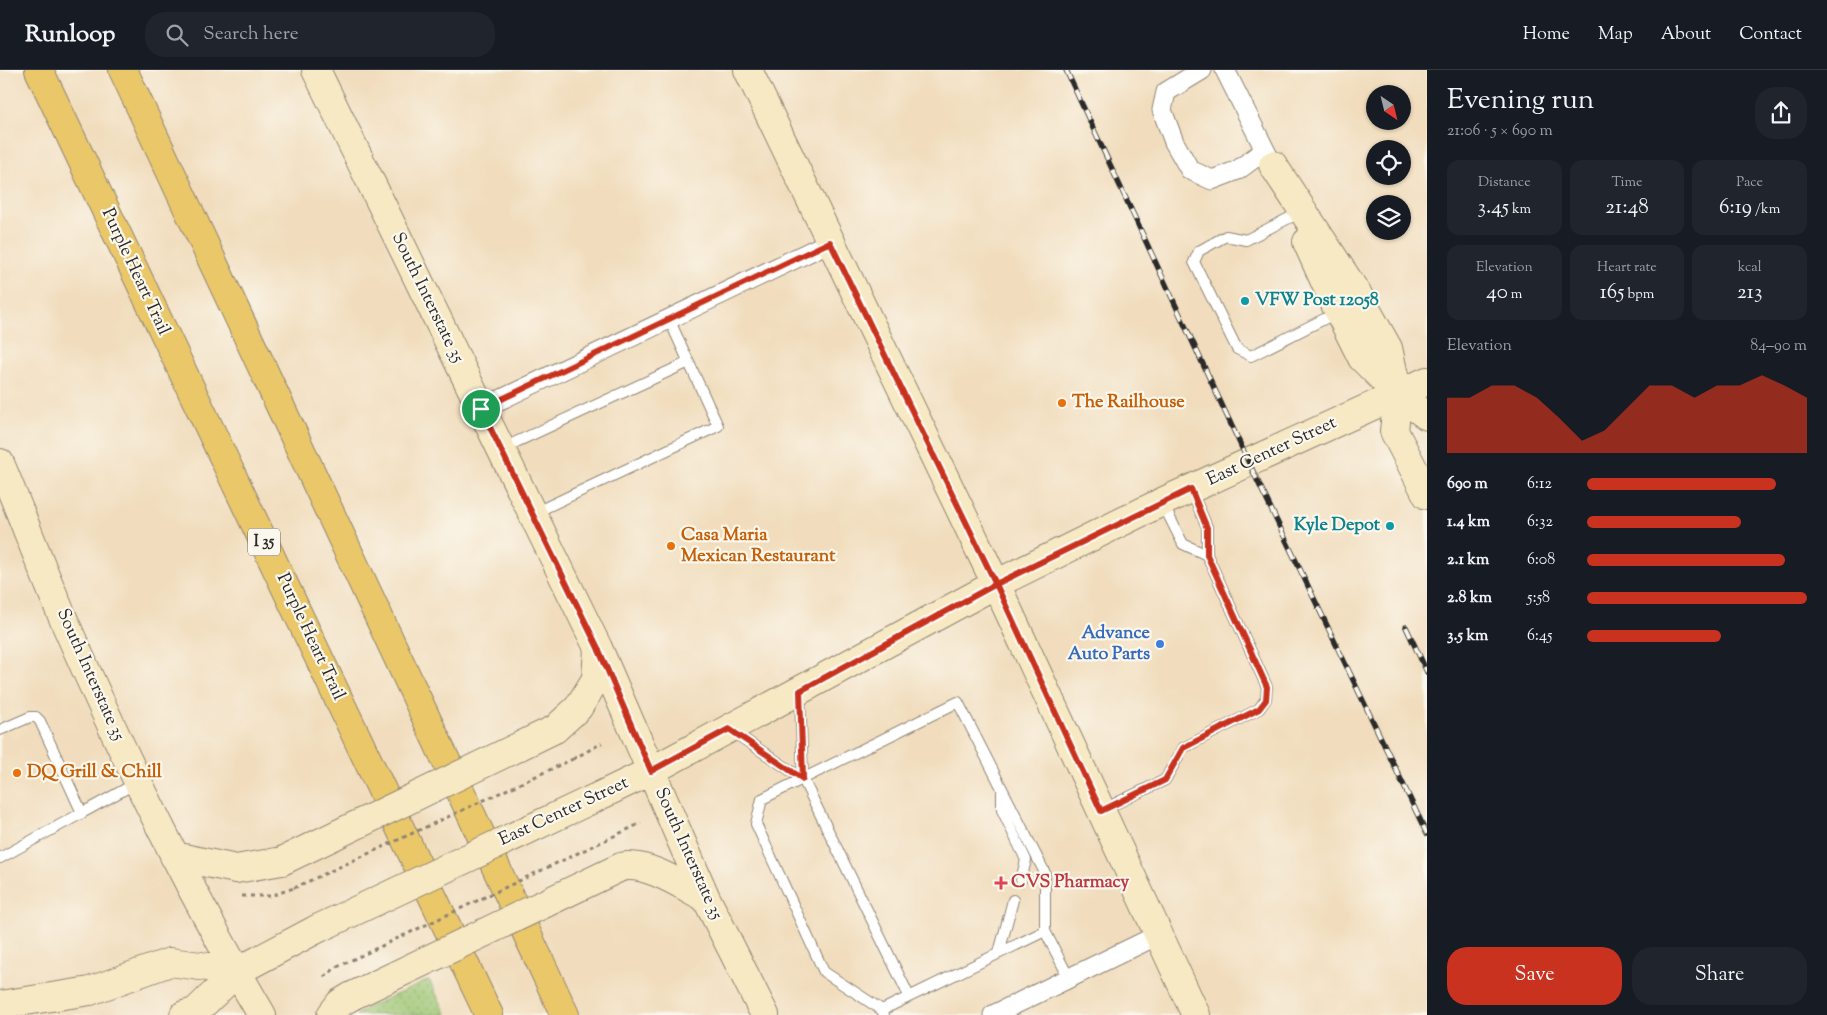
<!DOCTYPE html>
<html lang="en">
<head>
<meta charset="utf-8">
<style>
	:root { --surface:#171b24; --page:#20242c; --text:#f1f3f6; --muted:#9ea1a6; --line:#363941; --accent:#c8321e }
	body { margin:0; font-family:"Sorts Mill Goudy",serif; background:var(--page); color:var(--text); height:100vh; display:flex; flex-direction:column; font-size:19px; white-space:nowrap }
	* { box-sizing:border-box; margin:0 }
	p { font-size:16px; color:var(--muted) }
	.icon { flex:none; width:28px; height:28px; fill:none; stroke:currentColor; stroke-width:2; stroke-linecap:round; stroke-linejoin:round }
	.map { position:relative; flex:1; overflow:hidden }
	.drawer { display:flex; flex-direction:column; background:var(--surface); width:400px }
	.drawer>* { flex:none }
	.needle { width:32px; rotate:145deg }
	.tools { position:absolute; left:1366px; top:15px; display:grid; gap:10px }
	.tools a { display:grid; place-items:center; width:45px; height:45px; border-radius:50%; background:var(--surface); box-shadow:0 1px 4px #0004; font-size:25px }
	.pin { position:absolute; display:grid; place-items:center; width:42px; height:42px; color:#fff; margin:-21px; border:2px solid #fff; border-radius:50%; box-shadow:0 1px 5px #0007 }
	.round { display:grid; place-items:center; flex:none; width:52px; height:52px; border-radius:20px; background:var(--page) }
	.summary { display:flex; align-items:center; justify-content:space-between; height:85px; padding:0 20px }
	h1 { font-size:28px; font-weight:600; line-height:38px }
	.metrics { display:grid; grid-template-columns:repeat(3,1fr); gap:8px; height:85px; padding:5px 20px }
	.metrics div { display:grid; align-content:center; border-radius:12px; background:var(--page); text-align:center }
	.metrics b { font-size:21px; font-weight:600 }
	.metrics small { font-size:14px; font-weight:400 }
	.metrics p { font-size:14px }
	.chart { height:140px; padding:10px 20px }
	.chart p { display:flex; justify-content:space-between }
	.chart svg { width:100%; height:90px; margin-top:5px; fill:var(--accent); opacity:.7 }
	.action { display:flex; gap:10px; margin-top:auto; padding:10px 20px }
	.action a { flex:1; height:58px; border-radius:20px; background:var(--accent); color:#fff; font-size:20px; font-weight:600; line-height:58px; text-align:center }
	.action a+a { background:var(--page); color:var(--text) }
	ul { padding:0 20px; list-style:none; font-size:16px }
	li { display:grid; grid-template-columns:80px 60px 1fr; align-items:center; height:38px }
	li i { height:12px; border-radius:6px; background:var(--accent) }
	header { display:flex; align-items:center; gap:30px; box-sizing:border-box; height:70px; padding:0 25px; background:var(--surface); border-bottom:1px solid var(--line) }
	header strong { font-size:24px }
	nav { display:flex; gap:28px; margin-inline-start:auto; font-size:18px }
	.search { width:350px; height:45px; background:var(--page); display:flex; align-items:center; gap:12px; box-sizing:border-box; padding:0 18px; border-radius:20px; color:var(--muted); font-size:19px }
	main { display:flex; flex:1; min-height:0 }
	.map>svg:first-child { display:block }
	.grass { fill:url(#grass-dots); stroke:#62784e }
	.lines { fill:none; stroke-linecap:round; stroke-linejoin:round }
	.lane-casing { stroke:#8e8474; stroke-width:12 }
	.street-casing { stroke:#8e8474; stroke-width:21 }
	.secondary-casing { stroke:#8e8474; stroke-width:30 }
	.highway-casing { stroke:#8e8474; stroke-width:30 }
	.path { stroke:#8e8474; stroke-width:3; stroke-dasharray:4 4; stroke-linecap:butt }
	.lane { stroke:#fff; stroke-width:10 }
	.street { stroke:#fff; stroke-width:19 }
	.secondary { stroke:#f7e9c3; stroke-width:28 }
	.highway { stroke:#eac769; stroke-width:28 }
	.rail-casing { stroke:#2b2b2b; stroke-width:5.5 }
	.rail { stroke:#fbf7ec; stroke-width:4; stroke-dasharray:11; stroke-linecap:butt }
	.secondary-bridge-casing { stroke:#8e8474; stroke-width:30; stroke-linecap:butt }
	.path-bridge { stroke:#8e8474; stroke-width:3; stroke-dasharray:4 4; stroke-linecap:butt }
	.secondary-bridge { stroke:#f7e9c3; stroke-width:28 }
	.route-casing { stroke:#fff; stroke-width:10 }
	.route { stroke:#c8321e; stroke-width:6 }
	.culture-dot { fill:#0f9aa8; stroke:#fbf7ec; stroke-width:2 }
	.food-dot { fill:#e8710a; stroke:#fbf7ec; stroke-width:2 }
	.shop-dot { fill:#3f7fe0; stroke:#fbf7ec; stroke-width:2 }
	.health-dot { fill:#e0444e; stroke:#fbf7ec; stroke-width:2 }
	.labels { text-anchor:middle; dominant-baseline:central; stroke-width:4.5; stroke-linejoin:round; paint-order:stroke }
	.shield { fill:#fbf7ec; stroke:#696865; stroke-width:1 }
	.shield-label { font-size:16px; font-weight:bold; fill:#2b2b2b }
	.street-label { font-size:18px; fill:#2b2b2b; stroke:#fbf7ec }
	.culture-label { font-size:18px; font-weight:bold; fill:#0d838f; stroke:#fbf7ec; text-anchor:start }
	.food-label { font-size:18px; font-weight:bold; fill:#c56008; stroke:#fbf7ec; text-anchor:start }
	.shop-label { font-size:18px; font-weight:bold; fill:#366cbe; stroke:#fbf7ec; text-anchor:end }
	.health-label { font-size:18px; font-weight:bold; fill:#be3a42; stroke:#fbf7ec; text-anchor:start }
</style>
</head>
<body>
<header>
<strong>Runloop</strong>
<div class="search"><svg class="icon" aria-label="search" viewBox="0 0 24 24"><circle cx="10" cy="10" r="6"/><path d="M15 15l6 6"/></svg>Search here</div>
<nav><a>Home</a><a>Map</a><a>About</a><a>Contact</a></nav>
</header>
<main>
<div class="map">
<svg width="1427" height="945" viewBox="0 0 1427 945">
	<defs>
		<pattern id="grass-dots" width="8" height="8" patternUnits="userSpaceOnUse" patternTransform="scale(1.25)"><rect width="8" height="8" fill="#9ac470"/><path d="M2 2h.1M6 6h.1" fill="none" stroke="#7e9f5c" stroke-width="1.8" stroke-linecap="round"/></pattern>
	</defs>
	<rect width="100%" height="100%" fill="#fbf7ec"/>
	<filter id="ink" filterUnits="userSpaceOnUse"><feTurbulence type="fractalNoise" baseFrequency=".02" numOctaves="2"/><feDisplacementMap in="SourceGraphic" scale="10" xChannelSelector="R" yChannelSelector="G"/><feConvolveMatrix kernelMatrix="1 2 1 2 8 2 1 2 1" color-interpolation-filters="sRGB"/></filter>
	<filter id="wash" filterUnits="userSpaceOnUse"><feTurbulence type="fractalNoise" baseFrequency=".0096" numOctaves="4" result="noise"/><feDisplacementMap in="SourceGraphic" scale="20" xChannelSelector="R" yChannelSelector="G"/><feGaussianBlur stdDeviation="1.12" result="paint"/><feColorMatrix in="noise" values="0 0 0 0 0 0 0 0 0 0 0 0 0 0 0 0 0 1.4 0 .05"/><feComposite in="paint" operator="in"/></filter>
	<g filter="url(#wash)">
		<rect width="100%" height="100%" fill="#f1ddbd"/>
		<path class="grass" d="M429 910 447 945H356L366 938Z"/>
	</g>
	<g filter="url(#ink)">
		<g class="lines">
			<g class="lane-casing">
				<path id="lane" d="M1295 145 1246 170 1226 166 1199 181 1194 192 1237 279 1251 286 1338 242
					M501 379 689 292
					M1163 434 1183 474 1207 485
					M532 444 718 356 669 249
					M0 660 30 647H36L40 651 82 743 0 788
					M732 661 803 709 800 623
					M803 709 909 926
					M1002 722V740L1026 790 1021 810
					M1102 740 1165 710 1183 678 1259 639 1266 629 1267 617 1207 485V457L1191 420
					M82 743 138 712
					M999 883 1013 830
					M882 940 1045 861
					M884 945 882 940 824 902 756 754 762 729 958 632 1045 803V861L1069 908"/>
			</g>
			<g class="street-casing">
				<path id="street" d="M1202 0 1166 22 1162 40 1174 72 1190 100 1212 110 1238 100 1265 80
					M1225 0 1270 90
					M481 339 830 172
					M993 945 1158 865"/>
			</g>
			<g class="secondary-casing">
				<path id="secondary" d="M316 0 598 578 706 828 765 945
					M748 0 996 514 1196 945
					M1273 95 1361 230 1388 278 1398 324 1394 361 1427 425
					M1307 172 1333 230 1362 288 1398 324 1427 346
					M0 393C24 450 45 508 70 564 127 694 190 823 262 945
					M555 659 578 638 596 609 598 578
					M593 729 651 701 996 514 1162 432 1427 311
					M174 786 236 799 282 791
					M621 797C646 791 683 816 706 828
					M0 935 90 921 170 892 238 901
					M184 945 195 942 238 901 317 859
					M331 945 340 933 352 926"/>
			</g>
			<g class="highway-casing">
				<path id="highway" d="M39 0 489 945
					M123 0 565 945"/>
			</g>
			<path class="path" d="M573 689 602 673
				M612 767 641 753
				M242 826H270L294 818
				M324 907 337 897"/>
			<use href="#lane" class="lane"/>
			<use href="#street" class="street"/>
			<use href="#secondary" class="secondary"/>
			<use href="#highway" class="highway"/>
			<g class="rail-casing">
				<path id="rail" d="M1066 0 1249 393 1427 764
					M1406 557 1427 602"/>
			</g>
			<use href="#rail" class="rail"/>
			<g class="secondary-bridge-casing">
				<path id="secondary-bridge" d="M282 791 555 659
					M317 859 593 729
					M352 926 621 797"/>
			</g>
			<path class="path-bridge" d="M294 818 573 689
				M337 897 612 767"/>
			<use href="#secondary-bridge" class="secondary-bridge"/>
		</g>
	</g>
	<g class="lines" filter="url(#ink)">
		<g class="route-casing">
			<path id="route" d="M481 339 598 578 651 701 729 659 803 709 800 621 996 514 1191 419 1207 458V485L1267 617 1266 630 1259 639 1183 678 1165 710 1101 741 996 514 830 172 481 339"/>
		</g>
		<use href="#route" class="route"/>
	</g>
	<g class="culture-dot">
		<circle cx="1245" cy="231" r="5"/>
		<circle cx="1390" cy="456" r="5"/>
	</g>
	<g class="food-dot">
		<circle cx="1062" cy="333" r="5"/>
		<circle cx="671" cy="476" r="5"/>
		<circle cx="17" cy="703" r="5"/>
	</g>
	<circle class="shop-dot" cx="1160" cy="574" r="5"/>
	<path class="health-dot" d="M998.5 805.5h5v5h5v5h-5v5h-5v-5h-5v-5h5z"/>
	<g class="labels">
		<rect class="shield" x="248" y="458.5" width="32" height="27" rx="4"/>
		<g class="shield-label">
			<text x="264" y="472">I 35</text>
		</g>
		<g class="street-label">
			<text transform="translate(135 202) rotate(65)">Purple Heart Trail</text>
			<text transform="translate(427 228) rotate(64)">South Interstate 35</text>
			<text transform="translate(1272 382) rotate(-25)">East Center Street</text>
			<text transform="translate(310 567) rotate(65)">Purple Heart Trail</text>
			<text transform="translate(90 605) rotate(66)">South Interstate 35</text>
			<text transform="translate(564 742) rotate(-25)">East Center Street</text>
			<text transform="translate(688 784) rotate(66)">South Interstate 35</text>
		</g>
		<g class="culture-label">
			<text x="1255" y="231">VFW Post 12058</text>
			<text x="1380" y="456" text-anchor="end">Kyle Depot</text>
		</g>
		<g class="food-label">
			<text x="1072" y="333">The Railhouse</text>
			<text x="681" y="466">Casa Maria<tspan x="681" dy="21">Mexican Restaurant</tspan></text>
			<text x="27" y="703">DQ Grill &amp; Chill</text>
		</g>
		<g class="shop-label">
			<text x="1150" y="564">Advance<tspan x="1150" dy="21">Auto Parts</tspan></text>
		</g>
		<g class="health-label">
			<text x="1011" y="813">CVS Pharmacy</text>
		</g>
	</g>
</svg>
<div class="tools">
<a><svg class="needle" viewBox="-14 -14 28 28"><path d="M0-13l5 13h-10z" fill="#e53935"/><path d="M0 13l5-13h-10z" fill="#9ea1a6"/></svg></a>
<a><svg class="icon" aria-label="locate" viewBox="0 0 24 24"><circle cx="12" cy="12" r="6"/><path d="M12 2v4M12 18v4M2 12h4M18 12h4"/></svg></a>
<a><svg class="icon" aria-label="layers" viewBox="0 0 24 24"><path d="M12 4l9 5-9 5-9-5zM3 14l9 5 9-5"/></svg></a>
</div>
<div class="pin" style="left:481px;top:339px;background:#1e9e55"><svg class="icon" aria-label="arrive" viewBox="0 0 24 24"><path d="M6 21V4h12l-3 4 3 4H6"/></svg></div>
</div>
<section class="drawer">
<div class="summary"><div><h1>Evening run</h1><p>21:06 · 5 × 690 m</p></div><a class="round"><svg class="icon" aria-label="share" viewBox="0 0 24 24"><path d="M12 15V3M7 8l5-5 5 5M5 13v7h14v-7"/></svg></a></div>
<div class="metrics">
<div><p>Distance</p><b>3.45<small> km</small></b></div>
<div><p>Time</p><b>21:48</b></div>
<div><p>Pace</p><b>6:19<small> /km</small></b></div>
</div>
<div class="metrics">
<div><p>Elevation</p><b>40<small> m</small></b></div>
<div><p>Heart rate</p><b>165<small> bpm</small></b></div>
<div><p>kcal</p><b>213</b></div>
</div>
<div class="chart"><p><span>Elevation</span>84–90 m</p>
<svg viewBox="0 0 160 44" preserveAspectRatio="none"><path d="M0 44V17L10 17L20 11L30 11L40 17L50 27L60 38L70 33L80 22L90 11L100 11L110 17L120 11L130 11L140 6L150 11L160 17V44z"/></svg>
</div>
<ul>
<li><b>690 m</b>6:12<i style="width:86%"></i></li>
<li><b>1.4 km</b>6:32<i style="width:70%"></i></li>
<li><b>2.1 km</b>6:08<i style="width:90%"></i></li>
<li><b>2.8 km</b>5:58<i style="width:100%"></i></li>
<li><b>3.5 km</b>6:45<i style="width:61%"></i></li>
</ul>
<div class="action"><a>Save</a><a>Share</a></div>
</section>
</main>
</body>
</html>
